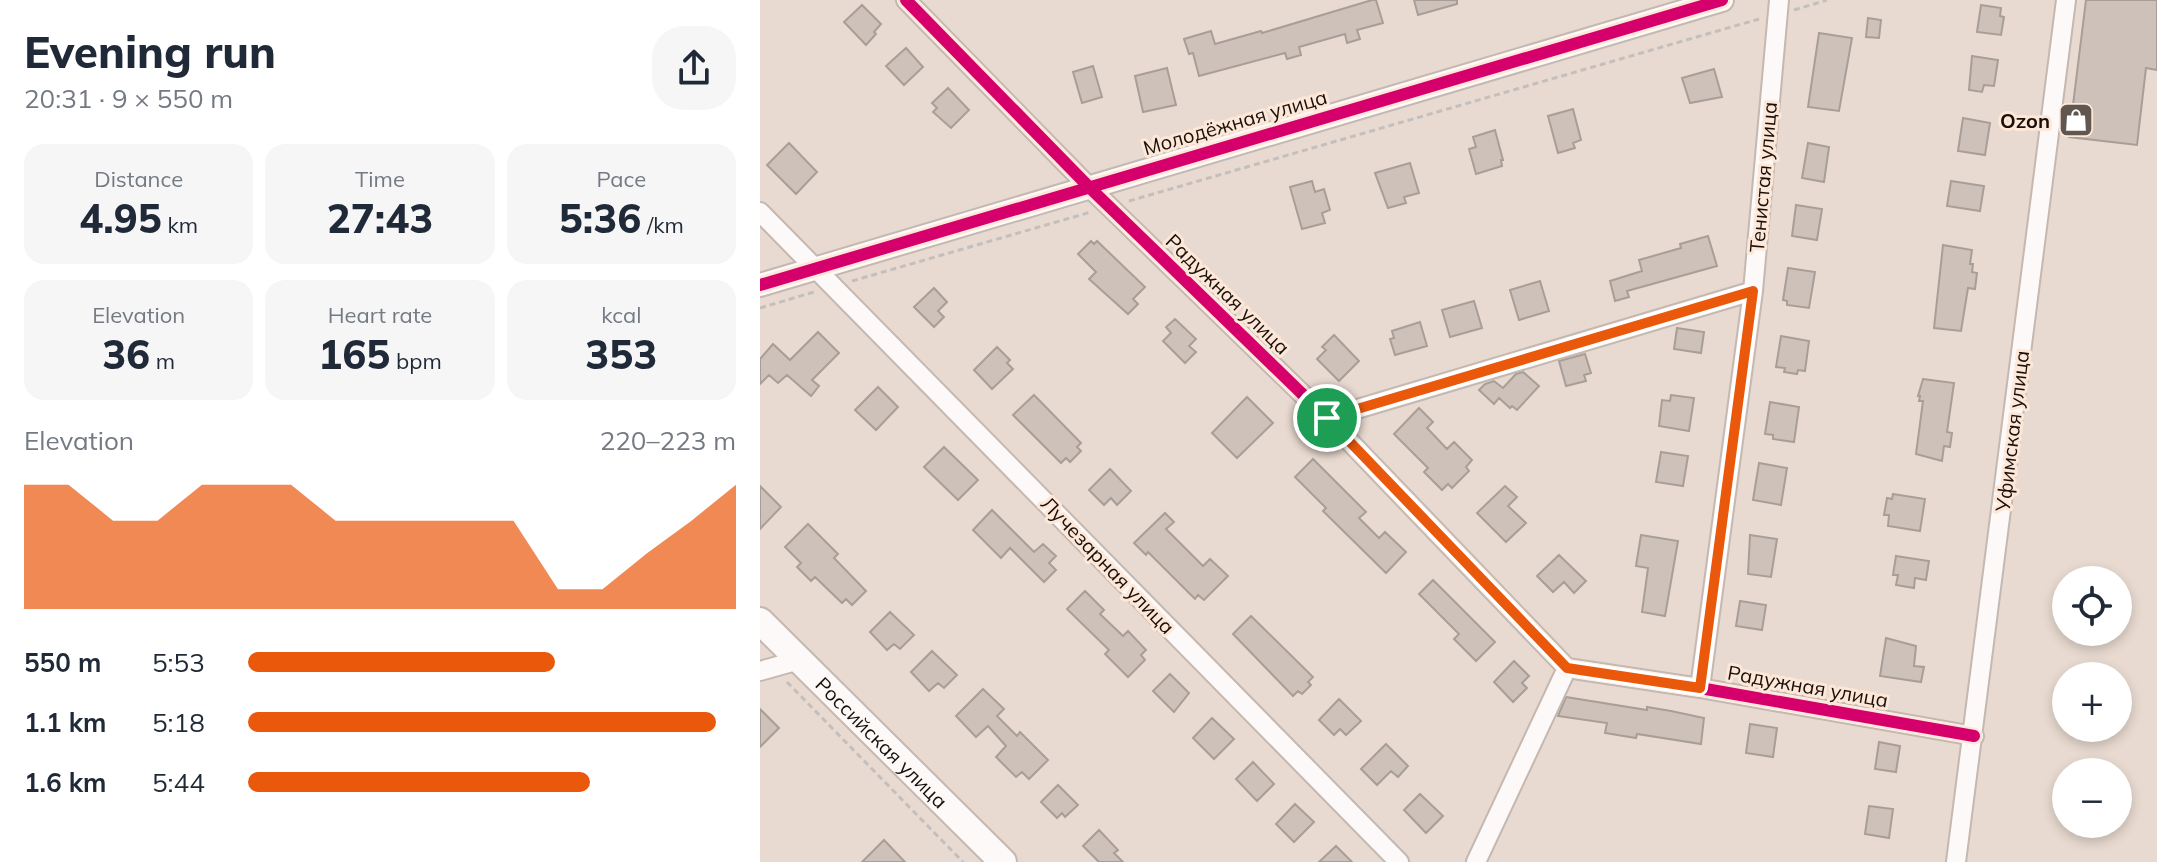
<!DOCTYPE html>
<html lang="en">
<head>
<meta charset="utf-8">
<style>
	:root { --surface:#fff; --page:#f6f6f7; --text:#1f2937; --muted:#747a83; --accent:#ea580c }
	body { margin:0; font-family:Mulish,sans-serif; background:var(--page); color:var(--text); height:100vh; display:flex; flex-direction:column; font-size:30px; white-space:nowrap }
	* { box-sizing:border-box; margin:0 }
	p { font-size:26px; color:var(--muted) }
	.icon { flex:none; width:44px; height:44px; fill:none; stroke:currentColor; stroke-width:2; stroke-linecap:round; stroke-linejoin:round }
	.map { position:relative; flex:1; overflow:hidden }
	.sheet { display:flex; flex-direction:column; background:var(--surface); width:760px }
	.sheet>* { flex:none }
	.fabs { position:absolute; left:1292px; top:566px; display:grid; gap:16px }
	.fabs a { display:grid; place-items:center; width:80px; height:80px; border-radius:50%; background:var(--surface); box-shadow:0 4px 12px #0003; font-size:40px }
	.pin { position:absolute; display:grid; place-items:center; width:68px; height:68px; color:#fff; margin:-34px; border:4px solid #fff; border-radius:50%; box-shadow:0 2px 8px #0007 }
	.round { display:grid; place-items:center; flex:none; width:84px; height:84px; border-radius:32px; background:var(--page) }
	.overview { display:flex; align-items:center; justify-content:space-between; height:136px; padding:0 24px }
	h1 { font-size:44px; font-weight:800; line-height:60px }
	.metrics { display:grid; grid-template-columns:repeat(3,1fr); gap:12px; height:136px; padding:8px 24px }
	.metrics div { display:grid; align-content:center; border-radius:20px; background:var(--page); text-align:center }
	.metrics b { font-size:40px; font-weight:800 }
	.metrics small { font-size:22px; font-weight:400 }
	.metrics p { font-size:22px }
	.chart { height:224px; padding:16px 24px }
	.chart p { display:flex; justify-content:space-between }
	.chart svg { width:100%; height:144px; margin-top:8px; fill:var(--accent); opacity:.7 }
	ul { padding:0 24px; list-style:none; font-size:26px }
	li { display:grid; grid-template-columns:128px 96px 1fr; align-items:center; height:60px }
	li i { height:20px; border-radius:10px; background:var(--accent) }
	main { display:flex; flex:1; min-height:0 }
	.map>svg:first-child { display:block }
	.building { fill:#cdc1ba; stroke:#a99e97; stroke-width:2 }
	.lines { fill:none; stroke-linecap:round; stroke-linejoin:round }
	.minor-casing { stroke:#c4b8b0; stroke-width:22 }
	.tertiary-casing { stroke:#c4b8b0; stroke-width:26 }
	.secondary-casing { stroke:#c4b8b0; stroke-width:30 }
	.path { stroke:#c4bfbc; stroke-width:3; stroke-dasharray:6 4; stroke-linecap:butt }
	.minor { stroke:#fcf9f8; stroke-width:18 }
	.tertiary { stroke:#fcf9f8; stroke-width:22 }
	.secondary { stroke:#fcf9f8; stroke-width:26 }
	.cycleway-casing { stroke:#fde7d8; stroke-width:17 }
	.cycleway { stroke:#d6006c; stroke-width:12 }
	.route-casing { stroke:#fff; stroke-width:16 }
	.route { stroke:#ea580c; stroke-width:10 }
	.labels { text-anchor:middle; dominant-baseline:central; stroke-width:6; stroke-linejoin:round; paint-order:stroke }
	.poi-label { font-size:20px; font-weight:bold; fill:#1a100a; stroke:#fde7d8; text-anchor:end }
	.street-label { font-size:20px; fill:#1a100a; stroke:#fde7d8 }
</style>
</head>
<body>
<main>
<section class="sheet">
<div class="overview"><div><h1>Evening run</h1><p>20:31 · 9 × 550 m</p></div><a class="round"><svg class="icon" aria-label="share" viewBox="0 0 24 24"><path d="M12 15V3M7 8l5-5 5 5M5 13v7h14v-7"/></svg></a></div>
<div class="metrics">
<div><p>Distance</p><b>4.95<small> km</small></b></div>
<div><p>Time</p><b>27:43</b></div>
<div><p>Pace</p><b>5:36<small> /km</small></b></div>
</div>
<div class="metrics">
<div><p>Elevation</p><b>36<small> m</small></b></div>
<div><p>Heart rate</p><b>165<small> bpm</small></b></div>
<div><p>kcal</p><b>353</b></div>
</div>
<div class="chart"><p><span>Elevation</span>220–223 m</p>
<svg viewBox="0 0 160 44" preserveAspectRatio="none"><path d="M0 44V6L10 6L20 17L30 17L40 6L50 6L60 6L70 17L80 17L90 17L100 17L110 17L120 38L130 38L140 27L150 17L160 6V44z"/></svg>
</div>
<ul>
<li><b>550 m</b>5:53<i style="width:63%"></i></li>
<li><b>1.1 km</b>5:18<i style="width:96%"></i></li>
<li><b>1.6 km</b>5:44<i style="width:70%"></i></li>
</ul>
</section>
<div class="map">
<svg width="1397" height="862" viewBox="0 0 1397 862">
	<rect width="100%" height="100%" fill="#e8dad0"/>
	<path class="building" d="M612 0H616L623 23 597 30 600 39 587 43 585 34 539 47 541 55 527 59 525 53 439 76 433 53 429 54 424 39 451 31 455 44 501 31 502 33Z
		M654 0H697V4L658 15Z
		M1326 0H1397V70L1386 68 1377 145 1309 137Z
		M102 5 121 24 114 32 116 34 106 45 84 22Z
		M1221 5 1241 8 1240 16 1244 17 1241 35 1217 32Z
		M1108 18 1121 20 1119 38 1106 37Z
		M1059 33 1092 38 1079 111 1048 107Z
		M146 48 163 67 144 85 126 66Z
		M1212 56 1238 60 1234 86 1224 85 1222 92 1209 90Z
		M333 66 342 97 322 103 313 72Z
		M407 68 416 105 383 112 375 76Z
		M954 69 962 97 930 103 922 78Z
		M188 88 209 110 191 128 173 112 177 108 172 103Z
		M813 109 821 140 813 143 815 148 798 153 788 116Z
		M1203 118 1230 123 1225 155 1198 151Z
		M735 130 743 160H741L742 166 716 174 709 149 716 147 713 137Z
		M29 143 57 172 36 194 7 165Z
		M1048 143 1069 147 1064 182 1042 178Z
		M650 163 659 193 644 197 646 203 628 208 615 173Z
		M552 181 555 192 564 189 570 210 562 213 565 223 542 229 530 187Z
		M1191 181 1224 186 1220 211 1187 206Z
		M1036 205 1062 209 1057 240 1032 236Z
		M948 236 957 266 867 291 869 297 855 301 850 281 882 271 879 260 921 248 920 244Z
		M331 241 334 244 337 241 385 287 373 299 378 304 368 314 329 279 336 272 318 254Z
		M1183 245 1212 250 1210 264H1213L1212 272 1217 273 1215 289 1208 288 1201 331 1174 328Z
		M1028 268 1055 272 1049 308 1027 305V301L1023 300Z
		M780 281 789 311 759 320 750 290Z
		M174 288 187 302 178 311 184 317 174 327 154 307Z
		M714 301 722 328 690 337 682 310Z
		M415 319 436 339 429 346 436 352 425 363 403 341 411 333 406 327Z
		M660 322 667 346 635 355 630 339 634 338 632 331Z
		M917 328 944 332 941 353 914 349Z
		M58 332 79 353 52 380 59 386 51 396 27 375 18 383 9 375 0 384V359L13 344 30 360Z
		M574 335 599 361 579 381 557 359 566 350 562 347Z
		M1021 336 1049 341 1045 371 1038 370 1037 374 1024 372 1025 368 1016 367Z
		M237 347 250 360 247 363 253 369 232 389 214 370Z
		M825 354 831 373 824 375 826 381 806 386 799 361Z
		M763 372 779 386 757 410 752 406 750 408 739 398 734 404 719 390 725 384 734 381 743 388 756 374Z
		M1163 379 1194 383 1187 432 1192 433 1190 447 1184 446 1182 461 1156 454 1163 401H1159L1160 396H1158Z
		M118 387 138 407 116 430 95 410Z
		M274 395 321 443 317 447 321 451 310 462 306 458 301 463 253 415Z
		M911 395 934 398 929 431 899 426 902 400 910 401Z
		M487 397 513 423 477 458 452 433Z
		M1010 402 1039 407 1034 442 1013 439V435L1005 434Z
		M659 408 673 422 667 428 687 449 694 442 712 460 706 467 709 471 692 488 688 484 682 490 664 472 668 468 634 434Z
		M184 447 218 480 198 500 164 467Z
		M901 452 928 456 923 486 896 482Z
		M553 459 606 512 599 518 619 538 625 532 646 552 626 573 563 511 566 508 535 477Z
		M999 463 1027 468 1021 505 993 500Z
		M350 469 371 491 357 505 351 498 344 505 329 490Z
		M0 486 21 507 0 529Z
		M745 486 757 497 748 506 766 523 746 542 717 513Z
		M1133 494 1165 499 1160 531 1128 526 1129 515H1124L1127 498 1132 499Z
		M232 510 274 552 283 544 296 556 289 563 296 570 284 582 250 548 241 558 213 530Z
		M405 513 414 522 406 529 443 566 450 559 468 576 444 600 438 595 435 599 388 552 386 555 374 543Z
		M48 524 78 554 74 558 106 591 92 605 86 599 82 603 55 577 51 581 37 567 41 563 25 547Z
		M881 535 918 541 905 616 882 612 888 568 876 566Z
		M990 535 1017 539 1011 577 988 574Z
		M799 555 826 581 814 593 804 582 793 592 777 576Z
		M1136 556 1169 561 1166 580 1155 578 1154 588 1136 585 1138 575H1133Z
		M673 580 735 642 716 661 694 639 699 634 659 594Z
		M325 591 344 610 340 614 363 636 368 631 386 650 381 655 385 660 368 677 345 654 349 650 307 609Z
		M980 601 1006 605 1002 630 976 626Z
		M130 612 154 635 140 649 134 644 127 650 110 632Z
		M491 616 553 677 548 682 551 685 542 694 538 691 533 696 473 634Z
		M1126 638 1156 646 1154 666 1164 667 1161 682 1120 676Z
		M172 651 197 675 184 688 178 683 169 691 151 672Z
		M754 661 769 676 762 683 767 688 753 702 734 682Z
		M410 674 429 693 414 712 393 691Z
		M223 689 244 709 237 716 257 736 260 732 288 760 269 779 262 772 256 777 236 757 246 746 228 726 216 737 196 716Z
		M806 697 887 710V707L911 711 944 718 941 744 877 734 876 738 845 733 847 723 798 716Z
		M579 699 601 721 586 735 580 729 574 735 559 720Z
		M0 709 19 728 0 747Z
		M452 718 474 739 454 759 433 738Z
		M990 724 1017 728 1013 757 986 753Z
		M1119 742 1140 746 1136 772 1115 769Z
		M626 744 648 766 638 777 631 771 617 785 601 769Z
		M493 762 514 784 497 801 476 779Z
		M298 785 318 805 305 817 302 813 297 818 281 802Z
		M660 794 683 816 666 833 644 810Z
		M535 804 554 822 534 842 516 824Z
		M1109 806 1133 809 1129 838 1105 834Z
		M339 830 358 850 354 853 363 862H339L323 846Z
		M124 840 145 862H102Z
		M576 846 592 862H559Z"/>
	<g class="lines">
		<g class="minor-casing">
			<path id="minor" d="M146 0 328 186 567 418 807 668 940 688 1214 736
				M0 212 639 862
				M567 418 993 291
				M0 671 39 660
				M940 688 993 291 1019 0
				M716 862 807 668
				M1196 862 1306 0"/>
		</g>
		<g class="tertiary-casing">
			<path id="tertiary" d="M0 285 962 0"/>
		</g>
		<g class="secondary-casing">
			<g id="secondary">
				<path id="s1" d="M0 621 243 862"/>
			</g>
		</g>
		<path class="path" d="M1034 10 1067 0
			M369 201 999 19
			M92 281 331 212
			M0 308 54 292
			M27 682 203 862"/>
		<use href="#minor" class="minor"/>
		<use href="#tertiary" class="tertiary"/>
		<use href="#secondary" class="secondary"/>
		<g class="cycleway-casing">
			<path id="cycleway" d="M146 0 328 186 567 418 807 668 940 688 1214 736
				M0 285 962 0"/>
		</g>
		<use href="#cycleway" class="cycleway"/>
	</g>
	<g class="lines">
		<g class="route-casing">
			<path id="route" d="M993 291 940 688 807 668 567 418Z"/>
		</g>
		<use href="#route" class="route"/>
	</g>
	<defs>
		<g id="shop-square" transform="scale(1.8)"><rect x="-9" y="-9" width="18" height="18" rx="4" fill="#62574f" stroke="#fde7d8"/><path d="M-5-2.5h2.3a2.7 3.5 0 0 1 5.4 0H5L5.5 6h-11ZM-1.5-2.5h3a1.5 2.3 0 0 0-3 0Z" fill="#fff"/></g>
	</defs>
	<g fill-rule="evenodd">
		<use href="#shop-square" x="1316" y="120"/>
	</g>
	<g class="labels">
		<g class="poi-label">
			<text x="1290" y="120">Ozon</text>
		</g>
		<g class="street-label">
			<text transform="translate(475 122) rotate(-16)">Молодёжная улица</text>
			<text transform="translate(1003 177) rotate(-85)">Тенистая улица</text>
			<text transform="translate(468 294) rotate(44)">Радужная улица</text>
			<text transform="translate(1252 431) rotate(-83)">Уфимская улица</text>
			<text transform="translate(348 565) rotate(46)">Лучезарная улица</text>
			<text transform="translate(1048 686) rotate(10)">Радужная улица</text>
			<text stroke="none"><textPath href="#s1" startOffset="172">Российская улица</textPath></text>
		</g>
	</g>
</svg>
<div class="fabs">
<a><svg class="icon" aria-label="locate" viewBox="0 0 24 24"><circle cx="12" cy="12" r="6"/><path d="M12 2v4M12 18v4M2 12h4M18 12h4"/></svg></a>
<a>+</a>
<a>−</a>
</div>
<div class="pin" style="left:567px;top:418px;background:#1e9e55"><svg class="icon" aria-label="arrive" viewBox="0 0 24 24"><path d="M6 21V4h12l-3 4 3 4H6"/></svg></div>
</div>
</main>
</body>
</html>
